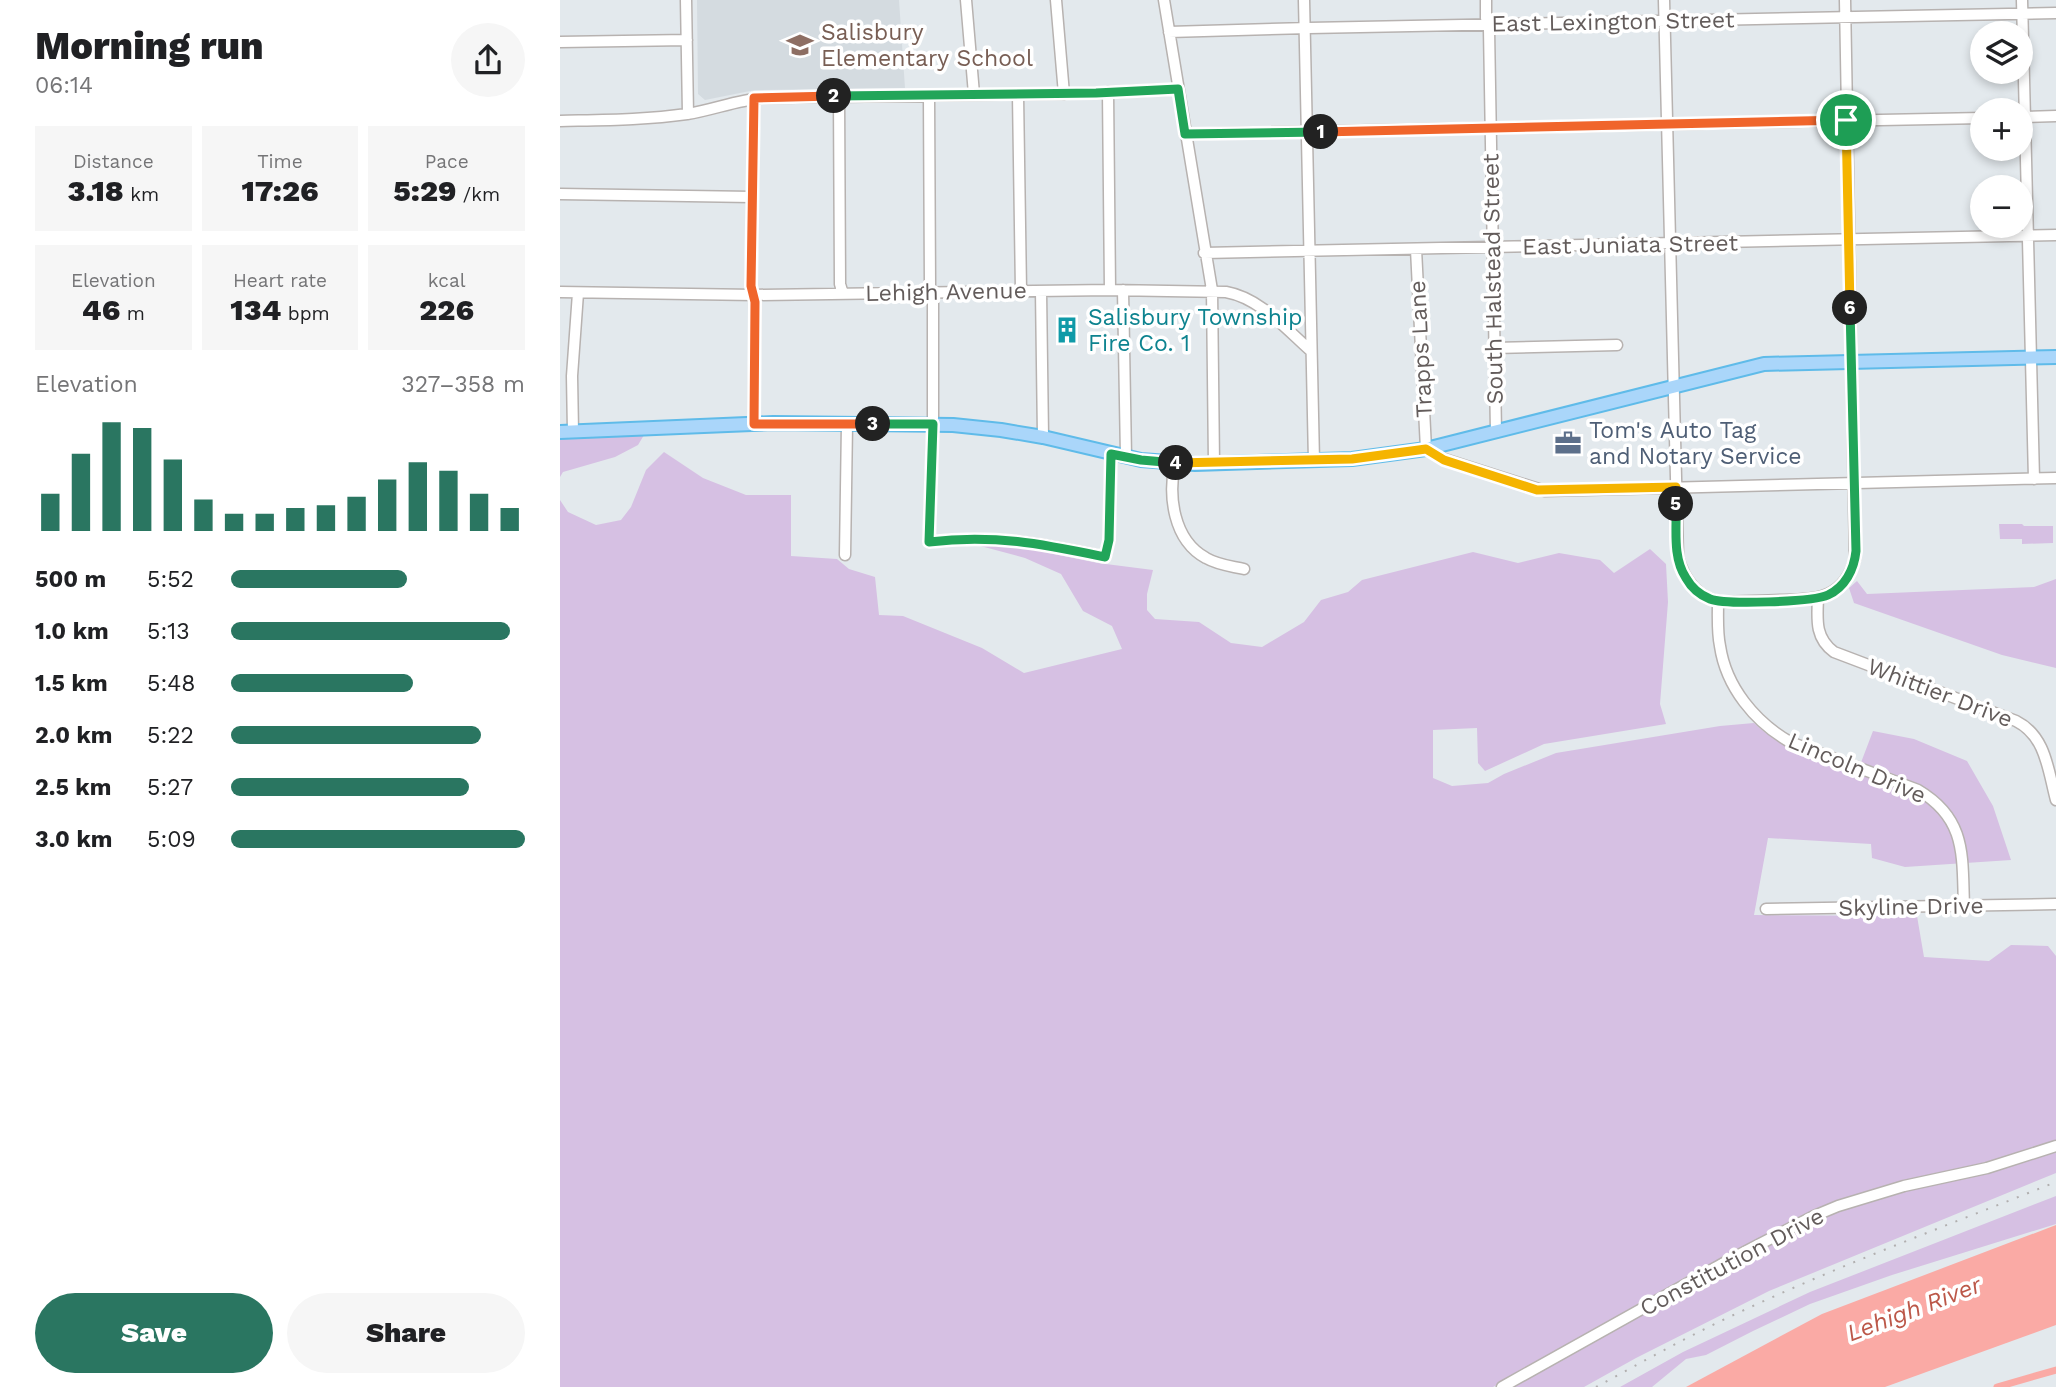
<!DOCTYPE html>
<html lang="en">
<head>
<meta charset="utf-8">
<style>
	:root { --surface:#fff; --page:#f6f6f6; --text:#202124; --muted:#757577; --accent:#2a7661 }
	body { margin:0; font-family:"Work Sans",sans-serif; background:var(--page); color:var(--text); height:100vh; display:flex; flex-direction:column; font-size:26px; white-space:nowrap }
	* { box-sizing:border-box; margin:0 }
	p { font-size:23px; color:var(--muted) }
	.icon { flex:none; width:38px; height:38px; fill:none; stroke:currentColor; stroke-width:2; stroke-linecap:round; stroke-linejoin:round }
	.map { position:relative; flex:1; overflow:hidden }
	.panel { display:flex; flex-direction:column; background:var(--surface); width:560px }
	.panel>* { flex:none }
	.tools { position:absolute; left:1410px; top:21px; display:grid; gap:14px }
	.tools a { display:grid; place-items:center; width:63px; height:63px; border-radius:50%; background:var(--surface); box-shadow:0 4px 10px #0003; font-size:35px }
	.pin { position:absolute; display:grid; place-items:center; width:60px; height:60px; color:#fff; margin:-30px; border:4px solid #fff; border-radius:50%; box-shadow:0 2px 7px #0007 }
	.km { position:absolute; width:35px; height:35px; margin:-18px; border-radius:50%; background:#222; color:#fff; font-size:19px; line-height:35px; text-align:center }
	.round { display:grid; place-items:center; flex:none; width:74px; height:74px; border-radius:37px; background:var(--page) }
	.head { display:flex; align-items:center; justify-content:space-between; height:119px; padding:0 35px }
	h1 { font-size:38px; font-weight:800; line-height:52px }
	.figures { display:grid; grid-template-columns:repeat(3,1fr); gap:10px; height:119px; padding:7px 35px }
	.figures div { display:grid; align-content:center; border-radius:0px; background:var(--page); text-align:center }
	.figures b { font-size:30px; font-weight:800 }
	.figures small { font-size:19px; font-weight:400 }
	.figures p { font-size:19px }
	.chart { height:196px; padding:14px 35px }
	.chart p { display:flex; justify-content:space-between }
	.chart svg { width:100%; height:126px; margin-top:7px; stroke:var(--accent); stroke-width:6 }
	.cta { display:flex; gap:14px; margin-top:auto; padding:14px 35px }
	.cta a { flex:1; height:80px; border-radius:42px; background:var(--accent); color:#fff; font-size:28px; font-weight:800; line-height:80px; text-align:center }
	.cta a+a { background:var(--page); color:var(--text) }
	ul { padding:0 35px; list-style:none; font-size:23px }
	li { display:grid; grid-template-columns:112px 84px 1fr; align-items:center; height:52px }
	li i { height:18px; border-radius:9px; background:var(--accent) }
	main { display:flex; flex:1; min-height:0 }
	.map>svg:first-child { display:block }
	.education { fill:#d4dbe0 }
	.green { fill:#d6c0e3 }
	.water { fill:#faaaa5 }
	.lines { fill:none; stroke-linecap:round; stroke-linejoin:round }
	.canal { stroke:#faaaa5; stroke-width:7 }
	.minor-casing { stroke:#b7b2b0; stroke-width:13 }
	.major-casing { stroke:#5fbbe9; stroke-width:16 }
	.minor { stroke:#fff; stroke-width:10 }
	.major { stroke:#aad6fa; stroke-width:12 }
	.rail { stroke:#b1afaf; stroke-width:2; stroke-dasharray:2 9; stroke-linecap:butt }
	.split-1-casing { stroke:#fff; stroke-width:14 }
	.split-2-casing { stroke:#fff; stroke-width:14 }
	.split-3-casing { stroke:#fff; stroke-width:14 }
	.split-4-casing { stroke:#fff; stroke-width:14 }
	.split-5-casing { stroke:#fff; stroke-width:14 }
	.split-6-casing { stroke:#fff; stroke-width:14 }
	.split-7-casing { stroke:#fff; stroke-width:14 }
	.split-1 { stroke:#f0652b; stroke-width:9 }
	.split-2 { stroke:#22a559; stroke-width:9 }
	.split-3 { stroke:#f0652b; stroke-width:9 }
	.split-4 { stroke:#22a559; stroke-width:9 }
	.split-5 { stroke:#f5b400; stroke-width:9 }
	.split-6 { stroke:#22a559; stroke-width:9 }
	.split-7 { stroke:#f5b400; stroke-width:9 }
	.labels { text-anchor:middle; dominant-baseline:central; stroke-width:7; stroke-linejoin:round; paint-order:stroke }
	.street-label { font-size:23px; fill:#635c5b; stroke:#fff }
	.education-label { font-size:23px; fill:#785e54; stroke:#fff; text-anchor:start }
	.culture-label { font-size:23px; fill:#0d838f; stroke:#fff; text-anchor:start }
	.service-label { font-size:23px; fill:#4e5e75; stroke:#fff; text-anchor:start }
	.water-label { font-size:24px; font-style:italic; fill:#bc5849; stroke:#fff }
</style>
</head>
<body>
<main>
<section class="panel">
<div class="head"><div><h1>Morning run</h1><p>06:14</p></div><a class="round"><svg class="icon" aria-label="share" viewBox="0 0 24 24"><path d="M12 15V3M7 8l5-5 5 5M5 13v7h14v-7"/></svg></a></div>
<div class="figures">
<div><p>Distance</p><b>3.18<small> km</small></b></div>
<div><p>Time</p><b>17:26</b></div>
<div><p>Pace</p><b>5:29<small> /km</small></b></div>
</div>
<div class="figures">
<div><p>Elevation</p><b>46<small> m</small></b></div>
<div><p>Heart rate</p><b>134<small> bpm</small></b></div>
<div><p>kcal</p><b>226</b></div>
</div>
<div class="chart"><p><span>Elevation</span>327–358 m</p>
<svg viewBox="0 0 160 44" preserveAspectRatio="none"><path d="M5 44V31M15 44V17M25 44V6M35 44V8M45 44V19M55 44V33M65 44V38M75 44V38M85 44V36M95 44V35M105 44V32M115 44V26M125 44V20M135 44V23M145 44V31M155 44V36"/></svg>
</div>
<ul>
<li><b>500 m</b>5:52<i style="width:60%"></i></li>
<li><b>1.0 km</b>5:13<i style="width:95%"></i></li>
<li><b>1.5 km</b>5:48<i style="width:62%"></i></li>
<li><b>2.0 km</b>5:22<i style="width:85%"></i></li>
<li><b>2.5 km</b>5:27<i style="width:81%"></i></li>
<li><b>3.0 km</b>5:09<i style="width:100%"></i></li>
</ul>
<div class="cta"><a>Save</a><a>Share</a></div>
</section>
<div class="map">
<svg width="1496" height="1387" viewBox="0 0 1496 1387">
	<rect width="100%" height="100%" fill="#e3e9ed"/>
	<path class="education" d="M137 0H339L345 88 195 90 145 100 138 94Z"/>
	<path class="green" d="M87 430 78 445 55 457 3 472 0 477V432Z
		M104 452 143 478 186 495H231V556L277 559 289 569 315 577 319 615 343 616 422 648 464 673 562 649 552 626 523 611 501 574 465 558 413 544 435 542 538 563 593 570 587 594V610L595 619 639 622 671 643 702 647 744 622 761 600 788 592 802 580 913 552 958 563 999 553 1040 560 1054 573 1090 549 1106 564 1108 602 1100 704 1106 724 984 744 925 771 918 763 917 728 873 730V778L892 786 928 783 944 774 996 753 1160 726 1194 723C1223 750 1260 761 1297 773L1313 731 1354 739 1407 761 1433 806 1451 860 1345 867 1312 858 1311 844 1208 838 1194 915 1357 916 1364 957 1429 961 1451 945 1488 946 1496 956V1140L1461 1152 1415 1165 1330 1184 1266 1206 1175 1252 933 1387H0V500L8 512 36 525 61 520 71 507 86 470Z
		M1462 524 1464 526H1493V543L1462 544V539H1440L1439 524Z
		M1496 579V668L1442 655 1294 603 1289 588 1297 581 1307 594 1474 587Z
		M1496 1150V1173L1209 1291 1076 1358 1024 1387H948L1255 1219 1341 1192 1401 1178Z
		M1496 1196V1224L1332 1275 1250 1304 1193 1331 1146 1355 1126 1359 1092 1387H1060L1123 1352 1250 1292Z"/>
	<path class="water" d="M1496 1225V1325L1325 1387H1126L1262 1314Z"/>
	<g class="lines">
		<path class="canal" d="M1437 1387 1496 1370"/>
		<g class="minor-casing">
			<path id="minor" d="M126 0 128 114
				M406 0 414 94
				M496 0 504 94
				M604 0 652 290 654 464
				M744 0 754 461
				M926 0V18L929 29 936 432
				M1104 0 1118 557C1124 580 1139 600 1164 602 1182 601 1201 601 1220 600 1255 599 1283 600 1295 559L1285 0
				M1462 0 1474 479
				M609 32 749 28 1496 13
				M0 42 127 40
				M548 92 550 290
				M458 95 461 291
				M279 96 280 284 283 294
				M369 96 370 287 373 299V424L369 542C434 534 482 544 545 557L549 540 551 454
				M1462 117 1496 116
				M0 121C42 120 85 120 127 114 153 110 177 100 203 98L536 93 618 89
				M625 134 1423 118
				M0 194 192 197
				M856 249 866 449 884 459 985 491 1496 478
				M644 253 1496 235
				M563 290 566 457
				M481 291 483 437
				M0 292 194 295 550 290 666 292C700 298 726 329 751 351
				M934 348 1057 345
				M194 423 195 302 191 286 194 98
				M13 432 12 376 18 293
				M615 463C608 496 613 540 646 558 658 565 671 566 684 569
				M285 555 287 424
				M1258 598C1257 620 1255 638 1274 652L1456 721C1486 736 1488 770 1496 800
				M1158 602C1158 616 1157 632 1160 646 1166 687 1195 722 1230 742L1358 790C1407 819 1402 856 1404 906
				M1206 909 1496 904
				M942 1387 1171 1259 1254 1216 1278 1206 1344 1186 1427 1168 1496 1146"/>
		</g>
		<g class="major-casing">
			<path id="major" d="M0 432 213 423 393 425 441 430 483 437 581 460 635 464 792 459 866 449 1204 364 1496 357"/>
		</g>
		<use href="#minor" class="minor"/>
		<use href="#major" class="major"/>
		<path class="rail" d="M1036 1387C1084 1361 1132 1334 1182 1311 1285 1263 1391 1224 1496 1182"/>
	</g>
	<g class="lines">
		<g class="split-1-casing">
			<path id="split-1" d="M761 132 1286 120"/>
		</g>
		<g class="split-2-casing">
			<path id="split-2" d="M274 96 536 93 618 89 625 134 761 132"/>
		</g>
		<g class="split-3-casing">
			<path id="split-3" d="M274 96 194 98 191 286 195 302 194 424H313"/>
		</g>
		<g class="split-4-casing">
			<path id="split-4" d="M313 424H373L369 542C434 534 482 544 545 557L549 540 551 454 581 460 616 463"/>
		</g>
		<g class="split-5-casing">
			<path id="split-5" d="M616 463 792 459 866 449 884 460 977 490 1116 487V504"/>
		</g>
		<g class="split-6-casing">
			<path id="split-6" d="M1116 504C1117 528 1112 557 1126 578 1131 587 1140 595 1150 599 1165 605 1253 602 1268 595 1285 587 1294 570 1296 551L1290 308"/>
		</g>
		<g class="split-7-casing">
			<path id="split-7" d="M1286 120 1290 308"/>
		</g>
		<use href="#split-1" class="split-1"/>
		<use href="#split-2" class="split-2"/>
		<use href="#split-3" class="split-3"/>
		<use href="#split-4" class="split-4"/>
		<use href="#split-5" class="split-5"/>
		<use href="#split-6" class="split-6"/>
		<use href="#split-7" class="split-7"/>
	</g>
	<defs>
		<g id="school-bare" transform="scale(2.1)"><path d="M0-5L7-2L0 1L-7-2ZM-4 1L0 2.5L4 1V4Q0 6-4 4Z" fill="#8d6e63" stroke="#fff" stroke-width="2.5" paint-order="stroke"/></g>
		<g id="building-bare" transform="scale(2.1)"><path d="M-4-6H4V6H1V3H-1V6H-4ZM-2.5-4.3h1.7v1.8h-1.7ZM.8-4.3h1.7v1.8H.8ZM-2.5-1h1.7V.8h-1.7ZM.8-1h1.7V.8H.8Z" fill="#0f9aa8" stroke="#fff" stroke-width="2.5" paint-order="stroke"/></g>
		<g id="office-bare" transform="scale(2.1)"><path d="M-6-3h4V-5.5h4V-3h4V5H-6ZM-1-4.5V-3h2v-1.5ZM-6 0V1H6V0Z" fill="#5c6f8a" stroke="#fff" stroke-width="2.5" paint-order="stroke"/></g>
	</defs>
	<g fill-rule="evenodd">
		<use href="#school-bare" x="240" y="45"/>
		<use href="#building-bare" x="507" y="330"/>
		<use href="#office-bare" x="1008" y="443"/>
	</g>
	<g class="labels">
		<g class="street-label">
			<text transform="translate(1053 22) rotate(-1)">East Lexington Street</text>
			<text transform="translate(1070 245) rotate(-1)">East Juniata Street</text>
			<text transform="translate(933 279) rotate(-91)">South Halstead Street</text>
			<text transform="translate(386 292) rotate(-1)">Lehigh Avenue</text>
			<text transform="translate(861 349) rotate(-93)">Trapps Lane</text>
			<text transform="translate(1380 693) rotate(21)">Whittier Drive</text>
			<text transform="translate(1297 768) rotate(23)">Lincoln Drive</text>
			<text transform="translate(1351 907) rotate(-1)">Skyline Drive</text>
			<text transform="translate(1172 1262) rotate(-28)">Constitution Drive</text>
		</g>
		<g class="education-label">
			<text x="261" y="32">Salisbury<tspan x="261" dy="26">Elementary School</tspan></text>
		</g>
		<g class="culture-label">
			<text x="528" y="317">Salisbury Township<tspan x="528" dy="26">Fire Co. 1</tspan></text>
		</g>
		<g class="service-label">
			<text x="1029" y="430">Tom's Auto Tag<tspan x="1029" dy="26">and Notary Service</tspan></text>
		</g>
		<g class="water-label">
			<text transform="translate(1354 1309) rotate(-21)">Lehigh River</text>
		</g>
	</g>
</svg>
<div class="tools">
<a><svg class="icon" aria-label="layers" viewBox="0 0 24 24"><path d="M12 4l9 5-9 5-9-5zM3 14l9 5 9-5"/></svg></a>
<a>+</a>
<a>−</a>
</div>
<div class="pin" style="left:1286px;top:120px;background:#1e9e55"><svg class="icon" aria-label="arrive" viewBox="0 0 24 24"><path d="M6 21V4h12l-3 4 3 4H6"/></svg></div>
<b class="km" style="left:761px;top:132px">1</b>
<b class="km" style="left:274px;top:96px">2</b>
<b class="km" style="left:313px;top:424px">3</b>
<b class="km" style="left:616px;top:463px">4</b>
<b class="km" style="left:1116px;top:504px">5</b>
<b class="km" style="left:1290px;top:308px">6</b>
</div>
</main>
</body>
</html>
